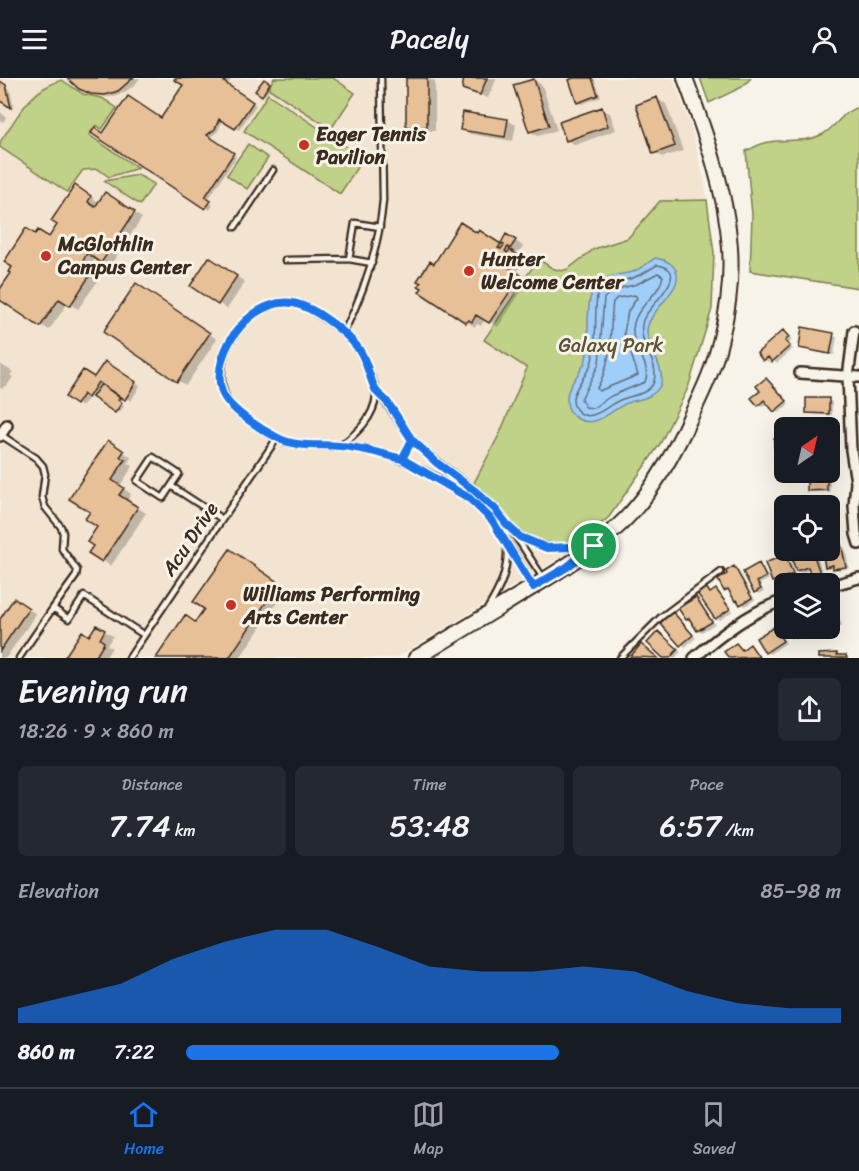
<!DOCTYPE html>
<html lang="en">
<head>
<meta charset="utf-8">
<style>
	:root { --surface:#171b24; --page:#242831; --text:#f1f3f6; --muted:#9ea1a6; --line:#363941; --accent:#1a73e8 }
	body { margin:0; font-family:Sriracha,sans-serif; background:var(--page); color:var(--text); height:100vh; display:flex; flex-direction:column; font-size:22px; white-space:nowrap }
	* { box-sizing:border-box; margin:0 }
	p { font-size:20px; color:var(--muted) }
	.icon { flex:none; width:33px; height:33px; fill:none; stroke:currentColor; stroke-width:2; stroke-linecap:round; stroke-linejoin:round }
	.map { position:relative; height:580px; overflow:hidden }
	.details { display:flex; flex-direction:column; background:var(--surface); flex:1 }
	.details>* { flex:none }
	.needle { width:39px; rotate:34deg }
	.controls { position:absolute; left:774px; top:339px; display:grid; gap:12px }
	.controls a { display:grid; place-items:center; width:66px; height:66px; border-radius:9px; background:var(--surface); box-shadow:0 6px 24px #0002; font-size:30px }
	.pin { position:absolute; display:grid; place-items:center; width:51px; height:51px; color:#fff; margin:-26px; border:3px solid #fff; border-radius:50%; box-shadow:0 2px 6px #0007 }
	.round { display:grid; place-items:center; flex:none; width:63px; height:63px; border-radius:9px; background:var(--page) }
	.summary { display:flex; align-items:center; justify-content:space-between; height:102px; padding:0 18px }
	h1 { font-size:33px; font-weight:600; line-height:45px }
	.stats { display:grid; grid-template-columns:repeat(3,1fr); gap:9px; height:102px; padding:6px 18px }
	.stats div { display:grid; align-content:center; border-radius:9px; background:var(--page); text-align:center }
	.stats b { font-size:30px; font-weight:600 }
	.stats small { font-size:16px; font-weight:400 }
	.stats p { font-size:16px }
	.chart { height:168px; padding:12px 18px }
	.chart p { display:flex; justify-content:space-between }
	.chart svg { width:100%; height:108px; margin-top:6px; fill:var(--accent); opacity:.7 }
	ul { padding:0 18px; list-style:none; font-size:20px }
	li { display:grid; grid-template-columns:96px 72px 1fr; align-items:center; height:45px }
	li i { height:15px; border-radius:8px; background:var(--accent) }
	header { display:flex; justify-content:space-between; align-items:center; height:78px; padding:0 18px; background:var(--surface); font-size:27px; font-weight:600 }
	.tab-bar { display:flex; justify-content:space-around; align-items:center; height:84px; border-top:2px solid var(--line); background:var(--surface); font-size:16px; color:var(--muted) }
	.tab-bar a { display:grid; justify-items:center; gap:3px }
	.tab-bar .current { color:var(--accent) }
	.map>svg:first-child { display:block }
	.built { fill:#f2e4d0 }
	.green { fill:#c0d287; stroke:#7e7e52; stroke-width:1.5 }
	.water { fill:#9fcefb; stroke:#778ca3; stroke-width:1.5 }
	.shadow { fill:#0003 }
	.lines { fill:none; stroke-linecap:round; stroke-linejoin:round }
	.shore { stroke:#636c76; stroke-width:1.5 }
	.building { fill:#e7c097; stroke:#3b2a1e; stroke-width:1.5 }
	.lane-casing { stroke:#3b2a1e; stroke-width:9 }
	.street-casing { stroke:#3b2a1e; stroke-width:14 }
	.secondary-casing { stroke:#3b2a1e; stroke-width:18 }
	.lane { stroke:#f7f3e8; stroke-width:4.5 }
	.street { stroke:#f7f3e8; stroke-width:9 }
	.secondary { stroke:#f7f3e8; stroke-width:14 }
	.route-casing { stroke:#fff; stroke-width:12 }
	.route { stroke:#1a73e8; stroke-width:8 }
	.poi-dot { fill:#c8321e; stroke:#f7f3e8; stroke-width:2 }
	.labels { text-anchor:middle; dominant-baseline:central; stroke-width:6; stroke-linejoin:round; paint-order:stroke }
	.poi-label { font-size:20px; font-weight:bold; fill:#3b2a1e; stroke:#f7f3e8; text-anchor:start }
	.park-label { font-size:20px; fill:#5c5438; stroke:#f7f3e8 }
	.street-label { font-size:20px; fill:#3b2a1e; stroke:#f7f3e8 }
</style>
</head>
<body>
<header><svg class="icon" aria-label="menu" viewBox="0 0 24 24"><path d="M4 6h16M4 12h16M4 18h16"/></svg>Pacely<svg class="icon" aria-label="person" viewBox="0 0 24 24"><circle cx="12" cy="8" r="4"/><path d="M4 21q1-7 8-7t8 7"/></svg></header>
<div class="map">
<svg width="859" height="580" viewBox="0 0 859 580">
	<rect width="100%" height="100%" fill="#f7f3e8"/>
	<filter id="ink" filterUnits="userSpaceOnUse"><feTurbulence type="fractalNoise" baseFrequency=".0167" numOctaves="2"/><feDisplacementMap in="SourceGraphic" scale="12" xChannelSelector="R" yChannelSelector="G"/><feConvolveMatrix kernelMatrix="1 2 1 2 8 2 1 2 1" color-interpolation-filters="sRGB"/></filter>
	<g filter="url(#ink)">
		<path class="built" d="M0 0H673L691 49 705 106 714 175 712 231 688 310 660 366 609 439 567 475 396 580H0Z"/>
		<path class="green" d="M274 0H333L355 15 331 51 268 10Z
			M700 0H751L742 9 709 25Z
			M62 2 83 16 102 20 117 30 102 51 96 47 89 57 138 90 109 99 98 91 83 92 67 114 0 69V64C19 37 29 12 62 2Z
			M268 16 363 80 340 116 244 53Z
			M859 29V210L750 193 752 137 746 73C753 70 760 65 769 64 785 61 805 65 821 57 835 51 843 32 859 29Z
			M248 66 268 80 247 111 227 97Z
			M138 97 154 106 140 127 104 103Z
			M707 122 714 175 712 231 688 310 660 366 609 439 580 464 560 466 542 465 527 459 517 451 474 405 500 355 527 290 484 262 538 181 552 190 561 193 568 191 594 171 628 160 660 123Z"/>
		<path class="water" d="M655 180C661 181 667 182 672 187 693 207 647 231 647 253 646 272 679 303 649 318 642 322 634 322 627 325 611 332 596 351 578 341 571 337 567 330 567 322 566 307 582 295 586 281 591 261 583 220 597 206 606 197 621 197 632 194 640 191 648 185 655 180Z"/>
		<path class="shadow" d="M69 0H140L134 8 123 15 111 19 98 18 86 13Z
			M177 0H232L227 8 256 27 239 52 223 42 218 53 210 60 236 79 207 123 213 127 210 132 93 55 104 56 162 42 185 7Z
			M408 0H428L435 4V53H416L408 48Z
			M466 0H497L488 20 464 10Z
			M577 0H594L601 19 582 26 579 24Z
			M264 2 272 8 265 18 257 12Z
			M534 2 542 7 557 52 538 58 530 53Z
			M0 4 10 11 14 30 0 21Z
			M657 21 666 26 683 73 663 79 655 75Z
			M601 31 610 35 616 52 575 67 567 62Z
			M0 34 6 39 3 44 0 43Z
			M507 42 516 47 513 63 470 56 462 51Z
			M84 114 100 125 114 121 142 140 110 188 96 179 89 193 100 200 78 231 68 225 49 252 0 220V214L36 157 54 165Z
			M477 157 487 158 504 169 507 158 523 168 519 174 516 173 514 176 524 182 516 195 528 203 498 249 485 241 481 248 477 246 475 249 421 214 435 188Z
			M218 186 245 204 227 231 192 208Z
			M145 212 217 261 186 307 178 303Z
			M804 251 837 259 834 277 800 269Z
			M783 254 792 262 788 266 793 271 777 285 771 281 768 284 764 281Z
			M0 286 13 294 10 297 13 299 6 309 4 308 2 311 0 310Z
			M110 288 140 308 131 323 106 308 105 310 123 323 121 326 124 328 119 335 95 319 93 321 89 319 82 329 67 319Z
			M767 301 789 326 779 335 768 324 763 329 759 327Z
			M828 322 832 324V337L811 336 807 334Z
			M116 369 131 379 128 385 133 388 120 408 131 416 127 423 146 435 111 488 91 475 95 468 99 448 92 434Z
			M830 391V414H813L809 412 808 394H830Z
			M826 425 829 428H813V426Z
			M830 428V438L839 440 840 447 830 448Z
			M841 468 845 470 849 490 838 492 835 489 830 490 826 488 830 470Z
			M795 472H815L823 497 816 499 812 497 810 491 801 495 797 492 791 474Z
			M238 478 287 510 240 580H158L196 545Z
			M785 478 789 481 796 498 777 505 773 503Z
			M759 487 762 489 769 501 760 506 764 513 759 516 755 514Z
			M734 490 738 492 755 522 745 528 736 522 731 513 725 512Z
			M706 511 712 516 716 513 720 515 733 533 720 542 716 540 699 516Z
			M696 520 699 523 715 546 702 554 687 541Z
			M23 527 36 536 6 580H0V543Z
			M833 529 836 531 842 548 828 553 824 551 830 550V530Z
			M674 536 696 560 685 569 663 545Z
			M97 549 113 558 107 567 112 570 105 580H66L90 559Z
			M774 550 778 553 786 565 770 576 766 573Z
			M789 550H814L816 555 801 561 792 557Z
			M662 557 681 574 675 580H666Z
			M736 567 743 573 750 568 761 580H731L727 574Z"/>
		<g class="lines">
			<path class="shore" d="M657 187C695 192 647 229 643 242 636 267 660 282 654 303 650 317 631 317 620 322 606 328 589 348 576 331 572 326 572 319 575 314 579 304 587 296 591 286 598 265 594 239 597 218 606 203 620 205 635 199 643 196 650 191 657 187Z
				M658 195 663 198C660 219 632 228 633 255 634 272 652 287 645 304L611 318 593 330 585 329 581 321 599 286 604 220 614 212 637 206Z
				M635 217 637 220 628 233 624 255 638 297 599 313 597 310C614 281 609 255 613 224L617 220Z"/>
		</g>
		<path class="building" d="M67 0H133L118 13 105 17 91 16 79 11Z
			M175 0H227L224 4 253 24 235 51 219 41 215 51 207 57 234 75 205 119 211 123 205 131 91 55 95 49 103 55 128 18 161 40 183 7 174 2Z
			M406 0H427V49H406Z
			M464 0H487L480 17 462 11Z
			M573 0H592L598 17 577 25 569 2Z
			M264 1 270 5 262 18 255 13Z
			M534 1 549 48 529 54 513 7Z
			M0 3 6 7 11 30 0 23Z
			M657 19 675 68 653 76 636 27Z
			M602 29 608 48 566 63 559 44Z
			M463 34 508 41 505 59 460 52Z
			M75 107 91 118 88 124 95 129 105 114 135 134 101 185 87 175 81 187 92 194 70 228 59 221 40 249 0 222V211L11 195 9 194 12 189 4 184 26 150 35 156 38 152 49 159 57 147 51 143Z
			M460 144 477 155 479 152 501 166 498 170 501 171 504 167 501 165 506 156 516 162 510 171 508 169 505 173 507 175 510 172 517 176 508 189 521 197 489 245 476 237 472 244 469 242 466 245 419 214 422 210 418 208 421 205 417 203 430 183 434 186Z
			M209 179 237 198 218 227 190 208Z
			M136 205 210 255 177 304 103 254Z
			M802 249 834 255 830 276 799 270Z
			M783 252 789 259 785 263 790 268 772 284 768 279 763 283 757 275Z
			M105 283 136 304 125 322 98 304 88 320 83 316 76 327 65 319 83 292 94 299Z
			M766 300 787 323 774 334 764 322 758 328 751 320 760 313 756 308Z
			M101 306 120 320 118 322 122 325 115 335 92 319Z
			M806 320H829V336L806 335Z
			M774 360 784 361V369H774Z
			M108 362 124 373 120 379 125 382 112 402 124 410 119 417 138 429 102 484 88 475 93 468 87 464 97 449 85 441 90 434 69 421Z
			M807 394H827V412L807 413Z
			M841 466 846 489 833 491V487L825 489 822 472H830V468Z
			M230 471 279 505 229 580H156L185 537 195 544 204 531 193 524Z
			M812 472 820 495 811 498 808 489 796 493 789 473Z
			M785 477 793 496 772 504 765 485Z
			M759 485 766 499 757 504 761 511 754 515 743 494Z
			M734 488 752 520 740 527 737 522 735 523 728 511 724 513 718 502 727 496 726 493Z
			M706 509 710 515 716 511 730 531 715 541 697 515Z
			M696 519 712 544 697 553 689 540 686 542 678 530Z
			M14 520 29 530 0 573V541Z
			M833 527 839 546 830 549V528Z
			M673 534 693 557 680 568 660 545Z
			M96 547 105 552 100 561 104 564 103 567 95 580H64L82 553 89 558Z
			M774 549 783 563 765 575 756 560Z
			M787 550H812L813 553 796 560 795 557 791 559Z
			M658 553 678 571 670 580H663L647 565Z
			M736 565 742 572 750 566 759 579 729 580 724 574Z
			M641 566 658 580 630 579Z
			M837 575V577H846L847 580H819V576Z"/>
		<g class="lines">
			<g class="lane-casing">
				<path id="lane" d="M235 149 273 92
					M349 181 355 145 380 149
					M285 182 349 181 372 185
					M344 254C365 212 379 169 383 122L381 0
					M375 312C391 328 399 348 415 364 439 389 473 406 496 432 514 453 528 478 544 501
					M1 357 36 380 43 388 45 396 42 419 45 429 61 449 63 455 62 471 77 492 76 498 53 530 69 541 84 518 144 557
					M340 368C356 356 374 340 376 318 377 310 372 299 368 292 365 285 363 277 359 271 351 260 340 252 329 244 321 239 311 231 302 227 281 220 259 229 245 244 234 256 226 268 223 283 215 326 240 338 273 358 298 372 326 366 353 369 400 376 460 406 491 441 507 460 519 485 532 506
					M153 379 179 396 163 420 137 403Z
					M402 381 412 362
					M171 408 222 441
					M514 453C536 471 558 471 585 469
					M488 530C501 509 508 493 507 468
					M19 580 53 530
					M129 580 277 360
					M620 580 661 539 721 494"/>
			</g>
			<g class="street-casing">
				<path id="street" d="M854 253 848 299 851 372 856 404 854 428 856 456 859 466
					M800 295 859 299
					M0 358 7 347
					M830 508 859 500
					M694 580C721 557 750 534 784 522"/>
			</g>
			<g class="secondary-casing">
				<path id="secondary" d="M416 580C449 560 481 541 513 521 548 500 583 479 614 452 647 423 672 380 690 340 702 315 715 288 721 260 728 232 732 199 730 170 726 112 705 54 685 0"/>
			</g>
			<use href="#lane" class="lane"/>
			<use href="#street" class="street"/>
			<use href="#secondary" class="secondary"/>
		</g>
	</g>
	<g class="lines" filter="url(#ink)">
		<g class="route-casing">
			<path id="route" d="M594 468 547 470 520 459 509 449 495 431 475 413 437 385 412 362 402 381C382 376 361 369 340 368 319 366 298 370 278 360 262 352 228 331 222 314 208 273 258 209 303 228 321 235 349 256 360 273 367 284 369 298 375 311 377 316 383 319 387 324 396 336 403 349 412 362L402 381 469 420 492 442 533 509 567 489 594 468"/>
		</g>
		<use href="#route" class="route"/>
	</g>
	<g class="poi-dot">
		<circle cx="304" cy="67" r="6"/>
		<circle cx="46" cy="178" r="6"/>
		<circle cx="469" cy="193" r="6"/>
		<circle cx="231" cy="527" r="6"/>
	</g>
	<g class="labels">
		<g class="poi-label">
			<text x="316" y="56">Eager Tennis<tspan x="316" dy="23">Pavilion</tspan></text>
			<text x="58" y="166">McGlothlin<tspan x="58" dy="23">Campus Center</tspan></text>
			<text x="481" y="181">Hunter<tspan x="481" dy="23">Welcome Center</tspan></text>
			<text x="243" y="516">Williams Performing<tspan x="243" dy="23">Arts Center</tspan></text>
		</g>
		<g class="park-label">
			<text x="611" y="267">Galaxy Park</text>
		</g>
		<g class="street-label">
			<text transform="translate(190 461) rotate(-56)">Acu Drive</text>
		</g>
	</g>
</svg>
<div class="controls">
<a><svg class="needle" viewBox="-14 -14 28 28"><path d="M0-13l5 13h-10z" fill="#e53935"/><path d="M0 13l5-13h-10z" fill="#9ea1a6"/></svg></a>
<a><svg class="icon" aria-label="locate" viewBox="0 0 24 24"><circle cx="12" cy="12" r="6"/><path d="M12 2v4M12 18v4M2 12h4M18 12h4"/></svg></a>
<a><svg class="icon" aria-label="layers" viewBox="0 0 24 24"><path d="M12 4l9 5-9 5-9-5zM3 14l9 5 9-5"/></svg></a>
</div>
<div class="pin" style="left:594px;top:468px;background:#1e9e55"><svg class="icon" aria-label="arrive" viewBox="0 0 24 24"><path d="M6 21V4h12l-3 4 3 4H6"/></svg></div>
</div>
<section class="details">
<div class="summary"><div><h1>Evening run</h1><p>18:26 · 9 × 860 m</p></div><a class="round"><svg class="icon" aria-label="share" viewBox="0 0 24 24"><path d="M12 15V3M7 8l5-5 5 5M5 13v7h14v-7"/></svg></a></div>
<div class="stats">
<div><p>Distance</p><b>7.74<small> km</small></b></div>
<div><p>Time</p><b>53:48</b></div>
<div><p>Pace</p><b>6:57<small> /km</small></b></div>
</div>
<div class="chart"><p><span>Elevation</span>85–98 m</p>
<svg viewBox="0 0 160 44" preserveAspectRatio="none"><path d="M0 44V38L10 33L20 28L30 18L40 11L50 6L60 6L70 13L80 21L90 23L100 23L110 21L120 23L130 31L140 36L150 38L160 38V44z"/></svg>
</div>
<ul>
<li><b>860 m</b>7:22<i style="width:57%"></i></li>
</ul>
</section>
<nav class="tab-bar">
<a class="current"><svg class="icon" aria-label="home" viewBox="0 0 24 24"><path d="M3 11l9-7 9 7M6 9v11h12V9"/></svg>Home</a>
<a><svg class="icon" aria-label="map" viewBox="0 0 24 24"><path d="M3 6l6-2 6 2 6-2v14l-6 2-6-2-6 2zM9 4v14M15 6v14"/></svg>Map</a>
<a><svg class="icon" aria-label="saved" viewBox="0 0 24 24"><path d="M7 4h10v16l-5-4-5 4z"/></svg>Saved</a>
</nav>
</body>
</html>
